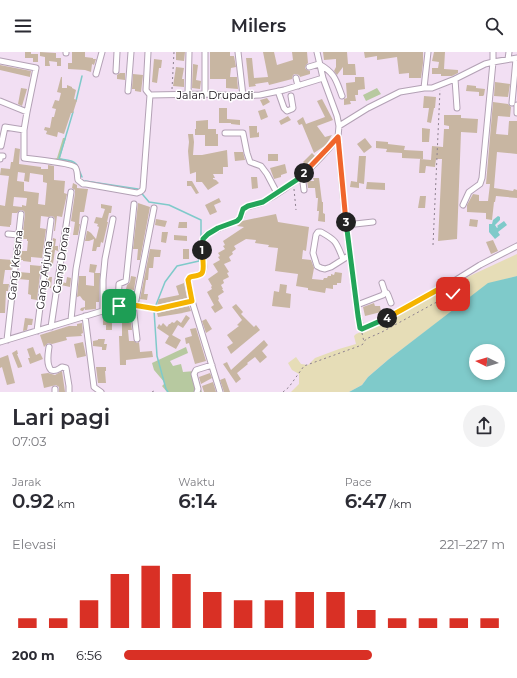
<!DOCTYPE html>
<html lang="id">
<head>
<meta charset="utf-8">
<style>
	:root { --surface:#fff; --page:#f2f2f3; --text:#2b2b33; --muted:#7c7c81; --accent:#d93025 }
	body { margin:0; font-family:Montserrat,sans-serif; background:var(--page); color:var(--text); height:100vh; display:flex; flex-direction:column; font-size:15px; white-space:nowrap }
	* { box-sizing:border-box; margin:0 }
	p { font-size:13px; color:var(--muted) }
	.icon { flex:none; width:22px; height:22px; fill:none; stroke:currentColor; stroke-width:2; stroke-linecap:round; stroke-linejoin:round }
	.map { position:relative; height:340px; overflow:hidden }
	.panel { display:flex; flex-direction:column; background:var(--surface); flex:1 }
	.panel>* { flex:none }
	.needle { width:26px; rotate:275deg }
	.buttons { position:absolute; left:469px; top:292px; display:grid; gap:8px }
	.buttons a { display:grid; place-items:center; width:36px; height:36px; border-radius:50%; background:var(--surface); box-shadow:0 2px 6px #0003; font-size:20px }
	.pin { position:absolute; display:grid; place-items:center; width:34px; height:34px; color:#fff; margin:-17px; border-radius:8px; box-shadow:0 2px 6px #0006 }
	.km { position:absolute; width:20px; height:20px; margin:-10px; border-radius:50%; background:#222; color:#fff; font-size:11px; line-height:20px; text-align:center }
	.round { display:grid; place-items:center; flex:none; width:42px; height:42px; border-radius:21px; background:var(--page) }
	.summary { display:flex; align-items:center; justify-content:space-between; height:68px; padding:0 12px }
	h1 { font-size:22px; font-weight:600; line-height:30px }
	.figures { display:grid; grid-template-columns:repeat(3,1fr); gap:6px; height:68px; padding:4px 12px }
	.figures div { display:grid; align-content:center }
	.figures b { font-size:20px; font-weight:600 }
	.figures small { font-size:11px; font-weight:400 }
	.figures p { font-size:11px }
	.chart { height:112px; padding:8px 12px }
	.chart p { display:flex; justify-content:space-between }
	.chart svg { width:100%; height:72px; margin-top:4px; stroke:var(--accent); stroke-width:6 }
	ul { padding:0 12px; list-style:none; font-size:13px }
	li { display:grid; grid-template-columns:64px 48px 1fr; align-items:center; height:30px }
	li i { height:10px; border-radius:5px; background:var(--accent) }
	header { display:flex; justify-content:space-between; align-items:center; height:52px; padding:0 12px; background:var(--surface); font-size:18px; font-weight:600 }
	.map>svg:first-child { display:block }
	.green { fill:#b7c9a0 }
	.sand { fill:#e6ddb7 }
	.water { fill:#7fcaca; fill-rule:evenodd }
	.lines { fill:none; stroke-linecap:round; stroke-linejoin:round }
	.stream { stroke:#7fcaca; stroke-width:1.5 }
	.building { fill:#c8b6a2; fill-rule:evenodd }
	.minor-casing { stroke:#b3a1b5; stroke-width:7 }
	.path { stroke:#8d808e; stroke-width:1; stroke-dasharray:2 3; stroke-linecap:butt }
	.minor { stroke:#fff; stroke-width:5 }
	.split-1-casing { stroke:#fff; stroke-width:8 }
	.split-2-casing { stroke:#fff; stroke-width:8 }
	.split-3-casing { stroke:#fff; stroke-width:8 }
	.split-4-casing { stroke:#fff; stroke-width:8 }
	.split-5-casing { stroke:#fff; stroke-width:8 }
	.split-1 { stroke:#f5b400; stroke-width:5 }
	.split-2 { stroke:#22a559; stroke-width:5 }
	.split-3 { stroke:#f0652b; stroke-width:5 }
	.split-4 { stroke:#22a559; stroke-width:5 }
	.split-5 { stroke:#f5b400; stroke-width:5 }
	.labels { text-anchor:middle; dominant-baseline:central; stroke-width:3; stroke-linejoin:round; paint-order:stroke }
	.street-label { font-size:11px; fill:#161017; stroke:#fff }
</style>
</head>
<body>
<header><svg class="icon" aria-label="menu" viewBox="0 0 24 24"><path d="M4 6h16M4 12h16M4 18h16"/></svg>Milers<svg class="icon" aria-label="search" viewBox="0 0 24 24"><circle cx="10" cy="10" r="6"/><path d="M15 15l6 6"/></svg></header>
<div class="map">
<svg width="517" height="340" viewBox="0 0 517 340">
	<rect width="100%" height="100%" fill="#f2dff3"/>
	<path class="green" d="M377 36 381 42 366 49 363 43Z
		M63 86H66L60 106 72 110 76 112V114L54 107 57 106Z
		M186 295 188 301 170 309 173 314 181 312 183 320 195 319 202 340H167L162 334 165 331 154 318 152 311Z"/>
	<path class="sand" d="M517 202V224L488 232 389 307 368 325 362 333 349 340H291L299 332V322L292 318 288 311 296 305 301 312 308 313 315 306 339 297 356 292 354 284 356 282 388 268 461 228Z"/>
	<path class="water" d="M498 164 500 165V168L495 173 497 176 498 175 497 174 504 169 507 173 498 180 500 183 495 187 489 180V172H492L493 168Z
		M517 224V340H349L362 333 368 325 389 307 488 231ZM476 299H498V321H476Z"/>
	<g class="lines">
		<path class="stream" d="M76 49 82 24
			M73 60 59 107C67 108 76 108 78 116
			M80 120 82 125
			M85 129 138 137 149 150 169 153 201 168V186
			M168 340 166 337 157 304 154 258 165 230 177 214 199 209 200 202"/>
	</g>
	<path class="building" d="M25 0H31V2H38V10H33V6H25Z
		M40 0 56 1V6H61V14H57V10L49 9 50 14H45V5L40 4Z
		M72 0H85V5L93 6V7H96L94 13 92 12 91 20 85 18 68 17V11H72Z
		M176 0H185L184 9 176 8Z
		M210 0H230V4H234L236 15 231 16 230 25H237L238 37 226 36V27H210Z
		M263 0H274L277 13 293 8 292 0H307L308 11 306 13 305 16 307 18 310 19V22L300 25 299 23 295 22 293 23 292 27 269 33 268 30 255 32 256 34 249 35 246 6H252L254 26 268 25Z
		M323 0H347L348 12H355L356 23H343V15L337 23 334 19 336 15V7L324 8Z
		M364 0H423V11L421 26H409V21L399 22 397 5 377 8V4L365 6Z
		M434 0H445L444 17 458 18V21L452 24H441V22H432V16H438L439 10 432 9Z
		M154 7 162 8 161 16H159L157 31 152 30Z
		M193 12 198 13 196 28 201 29 200 37 192 36Z
		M0 13 31 19 30 25 0 18Z
		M176 15 184 16 182 27H184V35L173 34Z
		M120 21H125V28L117 27V23Z
		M133 22 143 23 141 40 135 39V37H132Z
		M61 25H62V36H67V33L72 35V36L76 38 74 47 77 48 73 61H71L64 82 58 80 57 85 46 82 47 79 44 78 45 75 50 76 52 65H54L56 57 52 56 55 48 59 49 61 41 57 40Z
		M355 25H364L365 37 358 38V43H355L356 49H350L351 52 344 53V47L347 46 346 31 355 30Z
		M495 30 510 32 508 45 494 44Z
		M467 33 476 34V36L485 37 484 43 483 44H479V40L466 39Z
		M21 36 27 37 22 54 18 52Z
		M424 44 436 45 435 56H434L431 71 427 70 429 56H423Z
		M267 46 270 50 263 54 260 48Z
		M322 47 333 68 317 74 325 85 332 83 326 93 314 101 302 72 299 73 297 69 303 65 306 72 325 65 317 49Z
		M493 50 508 52 511 55 510 65 498 64 496 82 508 83 509 69H517V102L497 100 494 136 513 139 514 137 517 138V146L496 144 495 150H494L492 168 486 167V161L467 160V153L473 142 479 143V149H488L490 132H486Z
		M219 56H227V67L240 68V73L231 72V71H219Z
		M265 57 268 65 261 68 258 59Z
		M444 63H461V66L478 67 477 81 461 80 457 187 438 189 442 107H436L435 115 426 114 425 121H419L420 107 431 108 432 94 443 95 444 77H449V74L444 73Z
		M288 64 291 68 281 73 279 69Z
		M208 68V77H216V82H218V94H205V83H195V77H196V69Z
		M249 74H257V81L259 80V85L250 86Z
		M422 76 430 77 429 90H422Z
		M188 82H193L194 90 193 103H202L227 98 228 115H223V122H213L215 126H213V127L216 128 219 131 208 138 202 130H196V120L190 122 188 99 189 90Z
		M365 86 372 95 364 101 357 92Z
		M376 89 388 90V92L405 94 404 98 423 99V107L402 106V101L386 100 387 97 376 96Z
		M15 96 20 97 19 112 41 115V117H48V113L54 114V128L65 129 64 141 67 142 62 165 57 164 55 179H54L55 168 54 165 51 164 49 165 41 164 40 176 46 177 42 206 31 205V210L23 209V208H20L21 199H27L28 189H27V187H22L25 162 24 159 21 158 19 159 17 161H12L11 173H10V175L0 174V153L5 154 9 124 0 123 1 116 10 117 11 110H13ZM18 120 25 121 24 129 29 130 30 121 43 123V130L47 131 45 153 38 152 39 141 24 139V130L17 129ZM14 145 27 146 26 154 22 153V155L13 154Z
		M234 100H243L245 108 235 109Z
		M312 101 315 104 306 113 303 110Z
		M268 102H278V109H268Z
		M359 104H366L364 132 359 131V136L350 135 351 129 357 130Z
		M285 112 287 121 281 123V125L274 127 270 116Z
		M251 125H257L258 136 252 137Z
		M313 126H319L322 150H323V161L325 162V170L318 169 319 159H317L318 146H316L315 136H308L307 129H314Z
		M187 129H192L199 141 196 142 191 134H187Z
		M367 130 385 131V138L366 137Z
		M73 131 77 133V136L88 137 84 160H80L79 172H80L78 183H73L75 170 71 169 75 141V138L72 136Z
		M420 144H426L425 156H418Z
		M219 146 221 150 214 153 217 160 210 163 205 153Z
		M138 151 150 155 140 208H137L138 197H133Z
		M101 152 112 154 111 161H109L107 170H108L103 191 101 190 100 195H97L96 199H92L94 187 89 189H85L87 179H88L91 181 96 187 99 175 97 174 98 172 94 171 96 165 102 166 105 157 101 156Z
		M276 162 278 170 309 175 306 199 303 198 302 207 311 208 314 216 312 227 323 228 324 226H327L328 224H331V222L334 223 335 220 342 221 341 231H337V233H333V237L326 236 325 241 308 238V236L296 234 298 222 275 219 278 196 268 195 269 193 255 191 256 188 246 187 234 194 236 197 232 200 233 202 229 205 231 209 224 212 229 220 227 221 229 225 223 228 224 231 221 233 223 237H222L224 240 218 244 219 247 218 248 223 256 215 261 211 255 214 253 207 240 212 237 211 235 212 234 208 227 218 220 213 212 220 208 218 205 220 204 218 201 225 197 223 194 225 193 223 189 244 175 237 174 242 169Z
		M156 167 167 169 165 175 155 173Z
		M470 167 478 168 477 175 469 174Z
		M179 170H187V176H178Z
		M162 180H168L166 191 161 190Z
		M174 183 187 184V189L174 188Z
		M53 186 56 187 55 194H58V199L55 198 53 212H49Z
		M493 188 498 199 491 202 486 190Z
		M150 197 161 198 160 205H154L153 216H149L148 228H146L144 242H148L147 248 140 247Z
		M183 197H189V207H183Z
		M0 207 12 208 11 218H5L3 232H9L8 239H6L5 261H0Z
		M90 212 97 213 95 221 89 220Z
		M30 213 41 214 37 248 31 247V243L28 242 29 228 18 227 19 220 30 221Z
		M94 221H100L99 250H96V257L85 258V256L83 259H82L80 258 81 256 85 255V249L83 248 80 244 77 245 79 224H86V233L94 234Z
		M131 224 136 225 134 238 126 237 127 233 130 230Z
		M48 225H52L51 236H47Z
		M67 225 71 226 70 235 61 233 62 230 66 231Z
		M184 231 187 246 157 253 159 247 179 243 176 234Z
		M280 232 287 233 286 241 291 242 290 256 272 254 274 239 279 240Z
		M107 240H110V244L114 245V251L107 253Z
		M374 251 375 254H380L381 260 365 264 363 255Z
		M236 252 243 260 241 262 254 275 256 273 260 278 231 302 227 295 233 291 227 283 239 274 237 273 242 268 232 255Z
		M189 254 191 259 182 261H183L158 265 157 261Z
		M113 260H116V265H114V267H112V278H106V273H103V263Z
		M186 263 190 266 183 276 178 273 172 283 181 288 176 297 165 291 169 284 157 276 159 272 161 274 163 271 167 275 169 272H170L172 270 174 271 177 268 181 271Z
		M25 266 33 267 32 273H28L27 278 23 279Z
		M206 267 212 277 206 281 202 269Z
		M122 270 131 271 132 278H128L129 289H134L137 291 139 290 140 300 152 299 153 305 126 308V313H120L119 284H122Z
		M82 271 83 281 81 282 82 284 66 285 67 288 52 292 48 291 44 295 40 283 69 274H77V272Z
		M196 276 206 309 195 312 189 291 186 292 185 286 192 284 190 277Z
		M98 287H105L104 292H107L106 298H102V295L93 294V289L98 288Z
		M264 288 268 293 262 299 267 305 260 311 255 305 247 311 248 312 237 321 241 327 236 331 223 312 227 310 231 318Z
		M83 290 86 304 77 306 74 292Z
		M33 295 36 303 40 301 43 307 30 312 28 306H30L27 297Z
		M17 298 18 302H17L22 314V315L18 316 12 301Z
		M8 303 15 331 7 333 2 315 0 316V306Z
		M96 315H106V319H105L106 331H98Z
		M62 319 65 340H59V335L56 333 44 336 41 322 48 321 55 323Z
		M210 321 212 326 201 332 199 325Z
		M225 326 230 340H224L220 328Z
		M213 330 216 340H204L202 334Z"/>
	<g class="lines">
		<g class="minor-casing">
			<path id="minor" d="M66 0V1
				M148 0 146 38 150 43 205 42 243 44 260 43 284 38 323 26
				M205 0V42
				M238 0 243 44
				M317 0 323 26 337 64 339 74 338 85 343 143 350 203 358 264 361 276 362 277 393 263 415 250 451 231 480 213 517 194
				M508 7 509 0
				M0 9 36 16 27 60 24 78V106C33 107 71 111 75 115 78 118 77 124 78 128L83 132H86L137 141C140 140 143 139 143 136L150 43
				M309 15 319 12C335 21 336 28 342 44
				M116 19 117 0
				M96 22 102 0
				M296 26 298 34
				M455 27 457 56
				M424 36 428 0
				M128 39 131 0
				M278 39 284 56 287 59 292 57 293 56 291 44
				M188 42 189 0
				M0 49 27 60
				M512 51 516 7
				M517 53V61
				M339 74 368 56 400 40 424 36H432L455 27 485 12 493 10 517 6
				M225 81H243L247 101 250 110 261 114 267 122 277 141
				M1 94 5 75 24 78
				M0 107V104H3
				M302 123 304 138
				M463 153 469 140 480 132 482 126 493 10V0
				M346 173 373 170
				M8 182 18 183
				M343 207C336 190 337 189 321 180H318L316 183 313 201 317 214 321 216 325 217 331 215 350 203
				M384 242 387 241 388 243 391 251
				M133 253 137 287
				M135 253 154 156
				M357 253 383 243 385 240 382 231
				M118 254 119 232 126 229 134 152
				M103 259V228L105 207 113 167
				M85 264 94 335 101 340
				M71 268 76 217 85 167
				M51 275 71 140
				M37 279 51 168
				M7 288 21 162
				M0 290 119 254 133 253 157 257 192 249
				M49 295C48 302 46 312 51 318 56 320 58 317 62 315L66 316 69 334V340
				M55 337V340
				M197 340 198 337 194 322 196 318 212 313
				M220 340 192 249 188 230 190 225C193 224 199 224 202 221 207 216 199 195 203 187 207 177 235 173 240 166 242 164 242 160 243 157 250 153 257 153 263 150 293 134 318 111 338 85"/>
		</g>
		<path class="path" d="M172 37 174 0
			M294 137 296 158
			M433 193 440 38
			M362 281 364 290
			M152 340 154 339
			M283 340 289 335 304 314 362 293 366 287 382 280 433 252 453 242 451 237"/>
		<use href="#minor" class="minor"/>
	</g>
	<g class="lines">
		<g class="split-1-casing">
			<path id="split-1" d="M119 254 133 253 157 257 192 249 188 228 190 225C193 224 200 224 202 221 205 217 202 203 202 198"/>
		</g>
		<g class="split-2-casing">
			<path id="split-2" d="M202 198 203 187 208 182 218 176 237 169 240 166 243 157 248 154 263 150 298 127 304 121"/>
		</g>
		<g class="split-3-casing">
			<path id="split-3" d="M304 121 327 97 338 85 346 170"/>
		</g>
		<g class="split-4-casing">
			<path id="split-4" d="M346 170 358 264 360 276 362 277 387 266"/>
		</g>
		<g class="split-5-casing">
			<path id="split-5" d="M387 266 448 232 453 242"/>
		</g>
		<use href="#split-1" class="split-1"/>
		<use href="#split-2" class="split-2"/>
		<use href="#split-3" class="split-3"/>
		<use href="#split-4" class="split-4"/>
		<use href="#split-5" class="split-5"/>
	</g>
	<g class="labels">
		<g class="street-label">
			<text x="215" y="43">Jalan Drupadi</text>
			<text transform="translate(61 208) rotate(-82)">Gang Drona</text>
			<text transform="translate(15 213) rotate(-84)">Gang Kresna</text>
			<text transform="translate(44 223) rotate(-83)">Gang Arjuna</text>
		</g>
	</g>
</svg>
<div class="buttons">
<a><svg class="needle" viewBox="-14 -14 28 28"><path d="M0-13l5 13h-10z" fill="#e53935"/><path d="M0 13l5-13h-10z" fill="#7c7c81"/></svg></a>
</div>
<div class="pin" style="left:119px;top:254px;background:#1e9e55"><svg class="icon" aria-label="arrive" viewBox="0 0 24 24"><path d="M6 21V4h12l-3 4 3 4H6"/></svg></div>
<div class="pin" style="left:453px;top:242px;background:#d93025"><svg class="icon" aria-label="check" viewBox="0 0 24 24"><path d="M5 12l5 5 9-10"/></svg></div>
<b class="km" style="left:202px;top:198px">1</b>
<b class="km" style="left:304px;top:121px">2</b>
<b class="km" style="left:346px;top:170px">3</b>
<b class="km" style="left:387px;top:266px">4</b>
</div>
<section class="panel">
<div class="summary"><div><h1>Lari pagi</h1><p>07:03</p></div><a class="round"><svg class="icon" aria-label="share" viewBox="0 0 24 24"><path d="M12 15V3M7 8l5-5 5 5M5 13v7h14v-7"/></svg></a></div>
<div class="figures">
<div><p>Jarak</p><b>0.92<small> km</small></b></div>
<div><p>Waktu</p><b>6:14</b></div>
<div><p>Pace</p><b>6:47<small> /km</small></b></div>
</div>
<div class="chart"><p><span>Elevasi</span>221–227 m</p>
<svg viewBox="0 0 160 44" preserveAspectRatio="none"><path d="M5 44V38M15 44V38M25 44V27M35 44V11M45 44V6M55 44V11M65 44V22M75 44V27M85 44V27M95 44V22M105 44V22M115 44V33M125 44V38M135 44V38M145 44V38M155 44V38"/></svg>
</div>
<ul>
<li><b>200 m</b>6:56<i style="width:65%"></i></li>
</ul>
</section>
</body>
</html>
